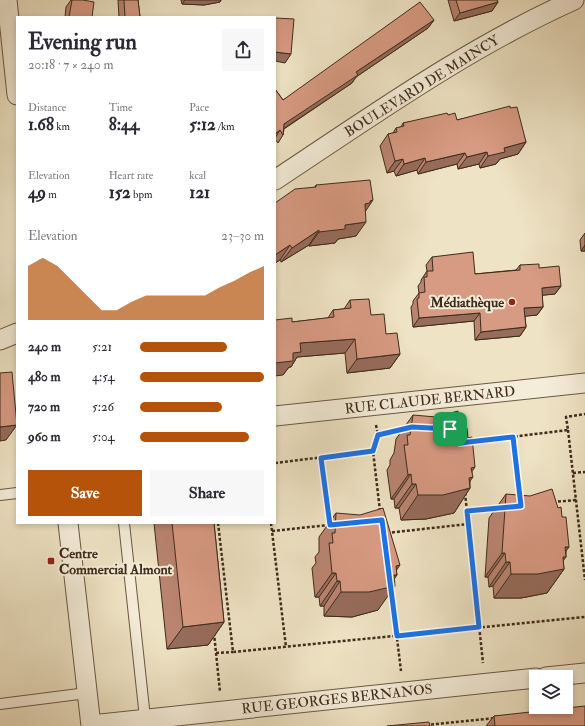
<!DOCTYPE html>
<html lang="en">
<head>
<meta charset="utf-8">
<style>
	:root { --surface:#fff; --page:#f7f7f7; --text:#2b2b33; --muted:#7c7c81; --accent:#b45309 }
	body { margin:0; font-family:"IM FELL Double Pica",serif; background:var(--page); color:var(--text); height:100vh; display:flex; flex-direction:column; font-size:15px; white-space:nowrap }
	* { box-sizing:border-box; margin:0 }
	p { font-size:13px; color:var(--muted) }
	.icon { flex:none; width:22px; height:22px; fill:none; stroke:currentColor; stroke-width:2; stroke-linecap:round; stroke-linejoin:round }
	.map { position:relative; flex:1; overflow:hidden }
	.side { position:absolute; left:16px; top:16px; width:260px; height:508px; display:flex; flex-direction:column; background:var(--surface); border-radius:0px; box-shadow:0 2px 6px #0003 }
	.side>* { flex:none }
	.buttons { position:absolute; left:529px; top:670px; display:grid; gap:8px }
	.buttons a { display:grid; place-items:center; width:44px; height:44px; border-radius:0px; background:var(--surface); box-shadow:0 2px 6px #0003; font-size:20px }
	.pin { position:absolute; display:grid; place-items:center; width:34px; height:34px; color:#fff; margin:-17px; border-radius:8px; box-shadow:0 2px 6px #0006 }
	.round { display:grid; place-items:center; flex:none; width:42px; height:42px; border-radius:0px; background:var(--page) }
	.head { display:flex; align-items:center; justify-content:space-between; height:68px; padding:0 12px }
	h1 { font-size:22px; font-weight:800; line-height:30px }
	.stats { display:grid; grid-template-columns:repeat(3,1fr); gap:6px; height:68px; padding:4px 12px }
	.stats div { display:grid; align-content:center }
	.stats b { font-size:17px; font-weight:800 }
	.stats small { font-size:11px; font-weight:400 }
	.stats p { font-size:11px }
	.chart { height:112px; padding:8px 12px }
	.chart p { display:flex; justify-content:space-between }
	.chart svg { width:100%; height:72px; margin-top:4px; fill:var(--accent); opacity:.7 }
	.action { display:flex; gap:8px; margin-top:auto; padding:8px 12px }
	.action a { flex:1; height:46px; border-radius:0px; background:var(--accent); color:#fff; font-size:16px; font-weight:800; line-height:46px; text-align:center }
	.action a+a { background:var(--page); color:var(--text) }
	ul { padding:0 12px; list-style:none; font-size:13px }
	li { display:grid; grid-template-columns:64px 48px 1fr; align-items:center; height:30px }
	li i { height:10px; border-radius:5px; background:var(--accent) }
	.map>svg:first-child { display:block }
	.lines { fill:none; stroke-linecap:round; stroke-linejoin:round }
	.lane-casing { stroke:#6b5945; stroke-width:12 }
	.street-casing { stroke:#6b5945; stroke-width:21 }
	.path { stroke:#3f2b1b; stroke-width:2.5; stroke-dasharray:3 2; stroke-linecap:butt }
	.lane { stroke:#f4edd9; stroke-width:10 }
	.street { stroke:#f4edd9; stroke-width:19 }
	.wall { fill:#b98470; stroke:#3f2b1b }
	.shaded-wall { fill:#966c5b; stroke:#3f2b1b }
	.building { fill:#d79a82; stroke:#3f2b1b }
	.route-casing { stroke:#fff; stroke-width:8 }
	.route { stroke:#1a73e8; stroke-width:5 }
	.poi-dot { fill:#8f2418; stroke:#f4edd9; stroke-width:1.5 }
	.labels { text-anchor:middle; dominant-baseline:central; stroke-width:4; stroke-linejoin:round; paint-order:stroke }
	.street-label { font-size:14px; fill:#3f2b1b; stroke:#f4edd9 }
	.poi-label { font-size:14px; font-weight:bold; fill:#3f2b1b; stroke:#f4edd9; text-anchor:end }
</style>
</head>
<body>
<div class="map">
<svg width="585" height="726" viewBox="0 0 585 726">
	<rect width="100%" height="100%" fill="#eee3c4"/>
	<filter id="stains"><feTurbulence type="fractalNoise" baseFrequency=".005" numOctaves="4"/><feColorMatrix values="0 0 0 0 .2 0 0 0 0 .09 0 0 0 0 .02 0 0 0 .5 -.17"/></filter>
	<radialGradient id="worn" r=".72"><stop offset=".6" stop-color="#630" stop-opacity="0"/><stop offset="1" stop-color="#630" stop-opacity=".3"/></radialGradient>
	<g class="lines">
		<g class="lane-casing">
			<path id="lane" d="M0 495 17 493
				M124 523 145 718
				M0 704 87 693"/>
		</g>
		<g class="street-casing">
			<path id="street" d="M7 0 17 95
				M275 180C372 116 467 48 574 0
				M0 340 17 333
				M275 416 585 383
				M68 523 91 726
				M546 677 585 673
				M91 725 536 678"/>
		</g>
		<path class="path" d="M376 425 378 435
			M568 430 585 580
			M513 437 520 498
			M470 442 568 430 566 417 585 414
			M321 457 330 524
			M275 463 373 451
			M573 473 585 472
			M465 493 483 663
			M553 502 576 500
			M380 511 373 451 378 435 405 428
			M467 511 498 508
			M218 523 233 652 585 617
			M271 523 286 647
			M272 531 329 525
			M387 533 468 524
			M391 589 401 671
			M214 633 220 692
			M216 653 233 652
			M426 725 495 718"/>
		<use href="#lane" class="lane"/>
		<use href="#street" class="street"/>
	</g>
	<path class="wall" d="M71 0H83L92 17H65L66 7Z
		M118 0H138L140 17H119Z
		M181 0H221L220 2 204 5 182 4Z
		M448 0H497L498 2 492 11 454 21Z
		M434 20 428 28 356 77 352 83 284 129 283 135 278 143 275 139V89L283 100Z
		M510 108 526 142 518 154 500 159 496 164 480 168 479 164 458 169 457 164 418 174 417 170 396 176 394 171 387 173 380 146 388 134 393 133 396 128 401 127 403 123 448 115 457 120Z
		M316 185 365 211 356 236 338 239 335 243 309 246V245L281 262 280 260 275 263V203L315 187Z
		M585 233V251H581L580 240Z
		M432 257 475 274 516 270 520 265 539 268 561 286 555 294 542 295 543 307 537 315 525 316 526 327 520 336 475 340 474 321 413 327 411 307 413 304V301L419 293 418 286 421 282V280L427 271 426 265Z
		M350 300 371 315 400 354 390 368 347 373 345 353 297 357 291 367H289L283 375 292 322 328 318 333 310 344 309Z
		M413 415 472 472 470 481V488L454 513 426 519 401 520 399 508H395L394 499H391L387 470 390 465V460L394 453 396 439Z
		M506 494 566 551V557L563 560 564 569 547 593 521 598H494L493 586 489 587 488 577H485L489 518Z
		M336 513 396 570 397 575 394 578 378 610 352 617 324 616V606H320L319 597H315L312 568 316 563 315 557 319 552V537Z
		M154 523H214L224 622 208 645 167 649Z
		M494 716 585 726H486Z"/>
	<path class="shaded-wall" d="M185 0H221L220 2 204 5 182 4Z
		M498 2 492 11 454 21 460 13Z
		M434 20 428 28 356 77 352 83 280 131 284 124 356 72Z
		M275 52 291 54 285 63 275 61Z
		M280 130 275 138V134Z
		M526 142 518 154 500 159 496 164 480 168 488 156 504 148Z
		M487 152 479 164 458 169 467 157Z
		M465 153 457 164 418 174 426 162Z
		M425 158 417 170 396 176 404 164Z
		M403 159 394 171 387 173 395 161Z
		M373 200 363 215 365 204 370 201Z
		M366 222 356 236 338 239 335 243 309 246 319 232 345 225Z
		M319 230 309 245 281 262 292 248Z
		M290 245 280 260 275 263V255Z
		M585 245V251H581Z
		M561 286 555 294 536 296 542 288Z
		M543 307 537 315 518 317 524 308Z
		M480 313 474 321 413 327 419 318Z
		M526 327 520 336 475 340 481 332Z
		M355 339 345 353 297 357 291 367H289L283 375 275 376V363L300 343Z
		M400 354 390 368 347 373 357 359Z
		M17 425 6 440 0 441V427Z
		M475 467 459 491 469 478 473 477 464 490 470 488 454 513 426 519 401 520 418 495 471 468Z
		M411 474 394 499H391L408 475Z
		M412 484H416L399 508H395Z
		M565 547H569L552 571Z
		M502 553H505L488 577H485Z
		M563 557H566L556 570 564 569 547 593 521 598H494L511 574Z
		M506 562H510L493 586 489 587Z
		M400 565 384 589 394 575H397L388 588 395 586 378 610 352 617 324 616 341 592 396 566Z
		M332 573H336L319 597H315Z
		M337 581H340L324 606H320Z
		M224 622 208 645 167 649 183 627Z"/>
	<path class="building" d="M72 0H83L94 2 92 17H69Z
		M124 0H138L140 17H125Z
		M456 0H497L498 2 460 13Z
		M420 2 434 20 356 72 358 75 284 124 283 135 280 130 275 134V89L283 100Z
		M275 18 294 19 291 54 275 52Z
		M510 106V108L517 107 526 142 504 148 505 152 488 156 487 152 467 157 465 153 426 162 425 158 404 164 403 159 395 161 388 134 397 132 396 128 404 126 403 123 447 113 448 115 455 113 457 120Z
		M370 180 373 200 370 201V203L365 204 366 222 345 225V229L319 232V230L292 248 290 245 275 255V203L295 189 316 187V185Z
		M473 252 475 274 520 270V265L539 264V268L559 266 561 286 542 288 543 307 524 308 526 327 481 332 480 313 419 318 417 299 419 298V293L425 292 424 277H427V271H433L432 257Z
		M369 299 371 315 384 314 386 334 397 333 400 354 357 359 355 339 300 343 301 352 293 353V361L275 363V320L292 318V322L334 317 333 310 351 308 350 300Z
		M12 372 17 425 0 427V373Z
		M458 411 463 429 467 428 468 438 472 437 475 467 471 468 473 477 469 478 470 488 443 495H418L416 484H412L411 474 408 475 404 445H408L407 435H410L413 415 436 417Z
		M552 489 558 508 561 507 562 517H566L569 547H565L566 557H563L564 569 538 574H511L510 562H506L505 553H502L506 494 530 496Z
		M383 508 400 565 396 566 397 575H394L395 586 369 592H341L340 581H337L336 573H332L329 543H333L332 533H335L336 513 360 515Z
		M172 523H214L224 622 183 627Z
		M585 706V726H495L494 716Z
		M429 722 430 726H387Z"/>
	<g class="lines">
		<g class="route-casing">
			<path id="route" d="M412 427 450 429 460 443 513 437 521 506 467 511 479 627 397 636 382 520 330 525 321 458 373 451 378 435Z"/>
		</g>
		<use href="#route" class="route"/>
	</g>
	<g class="poi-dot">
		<circle cx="512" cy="302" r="4"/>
		<rect x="47" y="557" width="8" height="8" rx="2"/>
	</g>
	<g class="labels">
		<g class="street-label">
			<text transform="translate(422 86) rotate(-32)">BOULEVARD DE MAINCY</text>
			<text transform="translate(430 400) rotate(-6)">RUE CLAUDE BERNARD</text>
			<text transform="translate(337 699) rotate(-6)">RUE GEORGES BERNANOS</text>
		</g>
		<g class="poi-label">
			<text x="504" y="302">Médiathèque</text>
			<text x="59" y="553" text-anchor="start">Centre<tspan x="59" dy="16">Commercial Almont</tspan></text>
		</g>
	</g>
	<rect width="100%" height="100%" filter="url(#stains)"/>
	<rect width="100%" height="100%" fill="url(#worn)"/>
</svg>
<div class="buttons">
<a><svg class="icon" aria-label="layers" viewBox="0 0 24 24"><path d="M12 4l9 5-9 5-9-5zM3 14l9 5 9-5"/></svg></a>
</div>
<div class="pin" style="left:450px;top:429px;background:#1e9e55"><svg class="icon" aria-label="arrive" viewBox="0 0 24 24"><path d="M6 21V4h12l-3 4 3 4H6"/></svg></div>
<section class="side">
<div class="head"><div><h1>Evening run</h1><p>20:18 · 7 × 240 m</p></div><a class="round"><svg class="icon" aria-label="share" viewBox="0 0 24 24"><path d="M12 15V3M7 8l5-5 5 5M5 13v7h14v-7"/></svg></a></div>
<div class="stats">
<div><p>Distance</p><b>1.68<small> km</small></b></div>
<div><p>Time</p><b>8:44</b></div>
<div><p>Pace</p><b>5:12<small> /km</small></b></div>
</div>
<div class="stats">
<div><p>Elevation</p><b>49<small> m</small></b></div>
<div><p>Heart rate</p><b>152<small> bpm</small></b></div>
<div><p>kcal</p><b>121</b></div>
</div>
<div class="chart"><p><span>Elevation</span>23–30 m</p>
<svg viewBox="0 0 160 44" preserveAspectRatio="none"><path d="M0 44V11L10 6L20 11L30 20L40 29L50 38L60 38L70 33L80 29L90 29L100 29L110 29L120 29L130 24L140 20L150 15L160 11V44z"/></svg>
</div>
<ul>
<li><b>240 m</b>5:21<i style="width:70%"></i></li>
<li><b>480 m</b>4:54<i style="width:100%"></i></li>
<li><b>720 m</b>5:26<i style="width:66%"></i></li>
<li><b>960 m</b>5:04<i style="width:88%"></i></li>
</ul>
<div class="action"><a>Save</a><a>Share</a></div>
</section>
</div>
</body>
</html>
